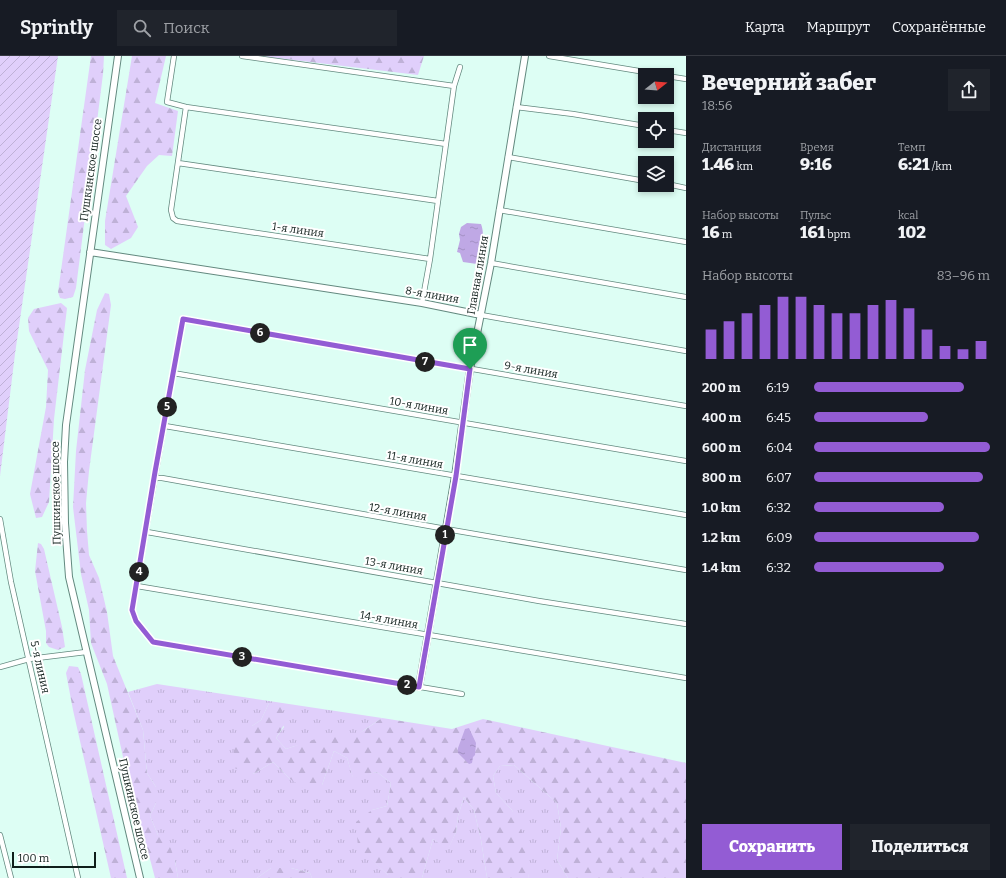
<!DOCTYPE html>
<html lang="ru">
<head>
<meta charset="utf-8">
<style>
	:root { --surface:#171b24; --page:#20242c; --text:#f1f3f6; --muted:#9ea1a6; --line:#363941; --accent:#935cd4 }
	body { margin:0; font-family:Bitter,serif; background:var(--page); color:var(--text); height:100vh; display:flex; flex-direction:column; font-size:15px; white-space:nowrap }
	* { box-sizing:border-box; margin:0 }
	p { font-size:13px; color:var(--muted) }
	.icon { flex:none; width:22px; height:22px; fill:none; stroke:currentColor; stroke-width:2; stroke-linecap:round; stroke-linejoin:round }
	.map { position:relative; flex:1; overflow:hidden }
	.drawer { display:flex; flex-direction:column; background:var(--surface); width:320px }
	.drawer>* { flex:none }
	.needle { width:26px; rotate:73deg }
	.tools { position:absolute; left:638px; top:12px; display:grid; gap:8px }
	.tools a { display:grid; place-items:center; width:36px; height:36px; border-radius:0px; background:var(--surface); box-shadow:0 2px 6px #0003; font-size:20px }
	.scale { position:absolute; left:12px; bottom:10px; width:84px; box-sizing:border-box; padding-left:4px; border:2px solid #0f1e1a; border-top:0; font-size:11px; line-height:14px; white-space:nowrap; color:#0f1e1a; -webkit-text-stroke:3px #fff; paint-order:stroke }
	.pin { position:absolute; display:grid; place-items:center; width:34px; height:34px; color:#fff; margin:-41px -17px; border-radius:50% 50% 50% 0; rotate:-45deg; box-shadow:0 0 4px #0007 }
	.pin .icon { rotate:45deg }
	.km { position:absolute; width:20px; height:20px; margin:-10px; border-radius:50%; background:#222; color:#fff; font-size:11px; line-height:20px; text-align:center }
	.round { display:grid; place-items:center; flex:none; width:42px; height:42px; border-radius:0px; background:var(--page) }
	.summary { display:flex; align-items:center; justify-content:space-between; height:68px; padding:0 16px }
	h1 { font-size:22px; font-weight:800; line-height:30px }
	.metrics { display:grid; grid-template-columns:repeat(3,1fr); gap:6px; height:68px; padding:4px 16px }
	.metrics div { display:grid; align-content:center }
	.metrics b { font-size:17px; font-weight:800 }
	.metrics small { font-size:11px; font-weight:400 }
	.metrics p { font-size:11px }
	.chart { height:112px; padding:8px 16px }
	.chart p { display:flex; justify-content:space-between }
	.chart svg { width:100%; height:72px; margin-top:4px; stroke:var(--accent); stroke-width:6 }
	.action { display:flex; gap:8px; margin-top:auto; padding:8px 16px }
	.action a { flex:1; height:46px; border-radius:0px; background:var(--accent); color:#fff; font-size:16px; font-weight:800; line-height:46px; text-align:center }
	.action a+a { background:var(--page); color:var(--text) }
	ul { padding:0 16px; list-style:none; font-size:13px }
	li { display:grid; grid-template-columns:64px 48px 1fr; align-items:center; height:30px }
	li i { height:10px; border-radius:5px; background:var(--accent) }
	header { display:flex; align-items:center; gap:24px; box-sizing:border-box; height:56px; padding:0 20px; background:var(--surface); border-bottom:1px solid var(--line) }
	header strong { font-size:19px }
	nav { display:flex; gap:22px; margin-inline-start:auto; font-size:14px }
	.search { width:280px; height:36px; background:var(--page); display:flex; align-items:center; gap:10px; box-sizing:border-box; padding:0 14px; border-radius:0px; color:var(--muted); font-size:15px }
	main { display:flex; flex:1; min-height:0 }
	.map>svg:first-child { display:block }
	.grass { fill:url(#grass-tufts) }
	.forest { fill:url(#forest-firs) }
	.garden { fill:url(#garden-furrows) }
	.water { fill:url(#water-ripples) }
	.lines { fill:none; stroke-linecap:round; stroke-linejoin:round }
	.street-casing { stroke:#63897f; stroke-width:6 }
	.secondary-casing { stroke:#63897f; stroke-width:8 }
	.street { stroke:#fff; stroke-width:4.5 }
	.secondary { stroke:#fff; stroke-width:6 }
	.route-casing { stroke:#fff; stroke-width:8 }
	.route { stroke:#935cd4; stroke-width:5 }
	.labels { text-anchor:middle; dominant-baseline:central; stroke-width:4; stroke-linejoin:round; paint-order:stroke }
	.street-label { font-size:11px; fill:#0f1e1a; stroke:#fff }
</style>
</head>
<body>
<header>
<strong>Sprintly</strong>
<div class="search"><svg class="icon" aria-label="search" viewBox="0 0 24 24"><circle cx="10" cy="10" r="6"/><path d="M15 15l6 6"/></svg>Поиск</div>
<nav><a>Карта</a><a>Маршрут</a><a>Сохранённые</a></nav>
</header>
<main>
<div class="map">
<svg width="686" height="822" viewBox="0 0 686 822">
	<defs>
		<pattern id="grass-tufts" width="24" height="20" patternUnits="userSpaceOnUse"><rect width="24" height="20" fill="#e0cffb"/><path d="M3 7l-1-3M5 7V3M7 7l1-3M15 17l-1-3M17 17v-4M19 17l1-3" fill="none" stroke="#bfb1d7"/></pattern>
		<pattern id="forest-firs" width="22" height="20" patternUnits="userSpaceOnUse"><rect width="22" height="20" fill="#e0cffb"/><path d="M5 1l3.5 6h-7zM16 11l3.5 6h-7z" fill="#bfb1d7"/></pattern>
		<pattern id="garden-furrows" width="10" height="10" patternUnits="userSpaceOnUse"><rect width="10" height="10" fill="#e0cffb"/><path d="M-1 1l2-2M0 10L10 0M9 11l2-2" fill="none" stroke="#bfb1d7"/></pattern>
		<pattern id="water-ripples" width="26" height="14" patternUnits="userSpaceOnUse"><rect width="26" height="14" fill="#bfa8e5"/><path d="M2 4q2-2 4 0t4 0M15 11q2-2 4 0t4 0" fill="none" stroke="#a390c4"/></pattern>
	</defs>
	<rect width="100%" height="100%" fill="#ddfef4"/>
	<path class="grass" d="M157 628 382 662 357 679 295 690 286 693 276 682 284 671 269 647 261 664 252 670 253 718 273 706 290 723 322 729 334 695 347 702 353 721 377 716 391 727 387 750 372 754 358 791 388 819V822H312L310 817 291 812H271L257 822H178L175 805 158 779 150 760 156 747V731L147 717 143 674 128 636Z
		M514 709 557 747 561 772 557 804 568 822H529L512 754 496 737 493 720 500 710Z
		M464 741 474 754 481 784 487 822H422L433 783 448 793 456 776 458 760Z"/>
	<path class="forest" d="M91 0H104L103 18 76 232 73 241 65 243 60 242 58 236Z
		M132 0H166L155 47 178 55 172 100 159 99 147 110 126 140 138 171 131 182 111 193 105 189V165Z
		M261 0H424L418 19Z
		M105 237 109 238 111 249 89 415 86 447 87 475 89 499 99 522 107 556 113 600 143 674 147 717 156 731V747L150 760 158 779 168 784 175 805 178 822H155L123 701 107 628 91 587 89 554 81 518 73 451 76 395 85 314 97 254Z
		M61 247 67 252 54 363 49 446 42 461 36 462 30 438 46 351 48 314 29 275 28 262 34 253Z
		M38 487 41 488 44 493 62 571 65 591 58 594 49 591 46 587V575L35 515Z
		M69 610 78 611 81 618 127 822H111L73 654 66 617Z
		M269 647 280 648C287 664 286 668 276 682L286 693 336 676C356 685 366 672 382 662L452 673 483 663 686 707V822H568L557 804 561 772 557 747 514 709 500 710 493 720 496 737 512 754 523 778 529 822H487L481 784 474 754 464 741 458 760 456 776 448 794 433 783 422 822H388V819L358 792 356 766 372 754 387 750 391 727 377 716 353 722 347 702 334 695 322 729 307 734 290 723 273 706 253 718 234 712V691L252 670 261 664Z
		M271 812H291L310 817 312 822H257Z"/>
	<path class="garden" d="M0 0H58L15 298 0 420Z"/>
	<path class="water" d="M467 167 481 168C485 177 483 200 477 208L463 206 460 197 457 196 460 184 459 178 461 171Z
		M469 672 476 687 475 699 473 701 472 707 469 708 458 697V692L465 673Z"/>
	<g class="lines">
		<g class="street-casing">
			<path id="street" d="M174 0 167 46 186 51 446 88
				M242 0 454 30
				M549 0 663 19
				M667 20 686 23
				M186 51 171 154 173 162 177 165 430 203
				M516 51 573 58 645 70
				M667 74 686 77
				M508 101 645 125
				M178 107 438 145
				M667 128 686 132
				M499 154 686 186
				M491 207 686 241
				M422 247 430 203 454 30 460 11
				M481 259 686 295
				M173 317 686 405
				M165 370 686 459
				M154 422H162L446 473 686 514
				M0 463 11 526 78 822
				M147 476 539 545 686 568
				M137 530 686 622
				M0 611 29 603 86 596
				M462 638 153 586 136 565 132 554C149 457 165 360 183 263L686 350
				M0 779 11 822"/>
		</g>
		<g class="secondary-casing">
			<path id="secondary" d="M118 0 66 369 64 406 65 467 69 521 140 822
				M90 196 422 247 481 259
				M419 631 455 420 470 313 491 207 525 0"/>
		</g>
		<use href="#street" class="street"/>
		<use href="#secondary" class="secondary"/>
	</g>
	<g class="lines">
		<g class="route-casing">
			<path id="route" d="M183 263 470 313 456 420 419 631 153 586 136 565 132 554 155 416Z"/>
		</g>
		<use href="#route" class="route"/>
	</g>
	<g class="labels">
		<g class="street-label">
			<text transform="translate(91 114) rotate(-82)">Пушкинское шоссе</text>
			<text transform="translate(298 174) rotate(8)">1-я линия</text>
			<text transform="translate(478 219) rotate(-80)">Главная линия</text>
			<text transform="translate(432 239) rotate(10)">8-я линия</text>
			<text transform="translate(531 314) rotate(10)">9-я линия</text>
			<text transform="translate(419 350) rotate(10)">10-я линия</text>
			<text transform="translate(415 404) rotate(10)">11-я линия</text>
			<text transform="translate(56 437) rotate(-91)">Пушкинское шоссе</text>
			<text transform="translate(398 456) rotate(10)">12-я линия</text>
			<text transform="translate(394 510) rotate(10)">13-я линия</text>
			<text transform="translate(389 564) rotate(10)">14-я линия</text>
			<text transform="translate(40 611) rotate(77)">5-я линия</text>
			<text transform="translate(134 753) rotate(77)">Пушкинское шоссе</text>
		</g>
	</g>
</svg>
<div class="tools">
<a><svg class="needle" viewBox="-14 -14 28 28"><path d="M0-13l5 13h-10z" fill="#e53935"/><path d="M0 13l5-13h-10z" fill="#9ea1a6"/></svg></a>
<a><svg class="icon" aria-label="locate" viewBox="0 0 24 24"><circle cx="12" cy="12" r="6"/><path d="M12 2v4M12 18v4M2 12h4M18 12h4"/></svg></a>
<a><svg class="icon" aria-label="layers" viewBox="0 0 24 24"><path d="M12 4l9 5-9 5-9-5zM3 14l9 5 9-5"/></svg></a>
</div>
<div class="scale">100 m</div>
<div class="pin" style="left:470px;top:313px;background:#1e9e55"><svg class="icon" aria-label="arrive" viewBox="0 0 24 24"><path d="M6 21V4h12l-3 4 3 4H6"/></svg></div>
<b class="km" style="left:445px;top:479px">1</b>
<b class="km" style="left:407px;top:629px">2</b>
<b class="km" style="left:242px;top:601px">3</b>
<b class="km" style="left:139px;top:516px">4</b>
<b class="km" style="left:167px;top:351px">5</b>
<b class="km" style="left:260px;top:277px">6</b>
<b class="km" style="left:425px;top:306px">7</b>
</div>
<section class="drawer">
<div class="summary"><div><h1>Вечерний забег</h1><p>18:56</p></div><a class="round"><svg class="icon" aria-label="share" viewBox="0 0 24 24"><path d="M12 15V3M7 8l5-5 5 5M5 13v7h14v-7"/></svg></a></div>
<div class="metrics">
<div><p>Дистанция</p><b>1.46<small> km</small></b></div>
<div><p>Время</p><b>9:16</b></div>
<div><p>Темп</p><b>6:21<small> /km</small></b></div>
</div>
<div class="metrics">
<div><p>Набор высоты</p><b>16<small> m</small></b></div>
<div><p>Пульс</p><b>161<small> bpm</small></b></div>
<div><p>kcal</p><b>102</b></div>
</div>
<div class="chart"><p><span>Набор высоты</span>83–96 m</p>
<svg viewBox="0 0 160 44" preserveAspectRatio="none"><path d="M5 44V26M15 44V21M25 44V16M35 44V11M45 44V6M55 44V6M65 44V11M75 44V16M85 44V16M95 44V11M105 44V8M115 44V13M125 44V26M135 44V36M145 44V38M155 44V33"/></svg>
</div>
<ul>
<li><b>200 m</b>6:19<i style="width:85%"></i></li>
<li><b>400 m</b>6:45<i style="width:65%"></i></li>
<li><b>600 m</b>6:04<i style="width:100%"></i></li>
<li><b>800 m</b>6:07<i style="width:96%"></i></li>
<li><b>1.0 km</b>6:32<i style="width:74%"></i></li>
<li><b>1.2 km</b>6:09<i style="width:94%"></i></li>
<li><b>1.4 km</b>6:32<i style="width:74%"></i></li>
</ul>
<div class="action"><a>Сохранить</a><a>Поделиться</a></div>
</section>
</main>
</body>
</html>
